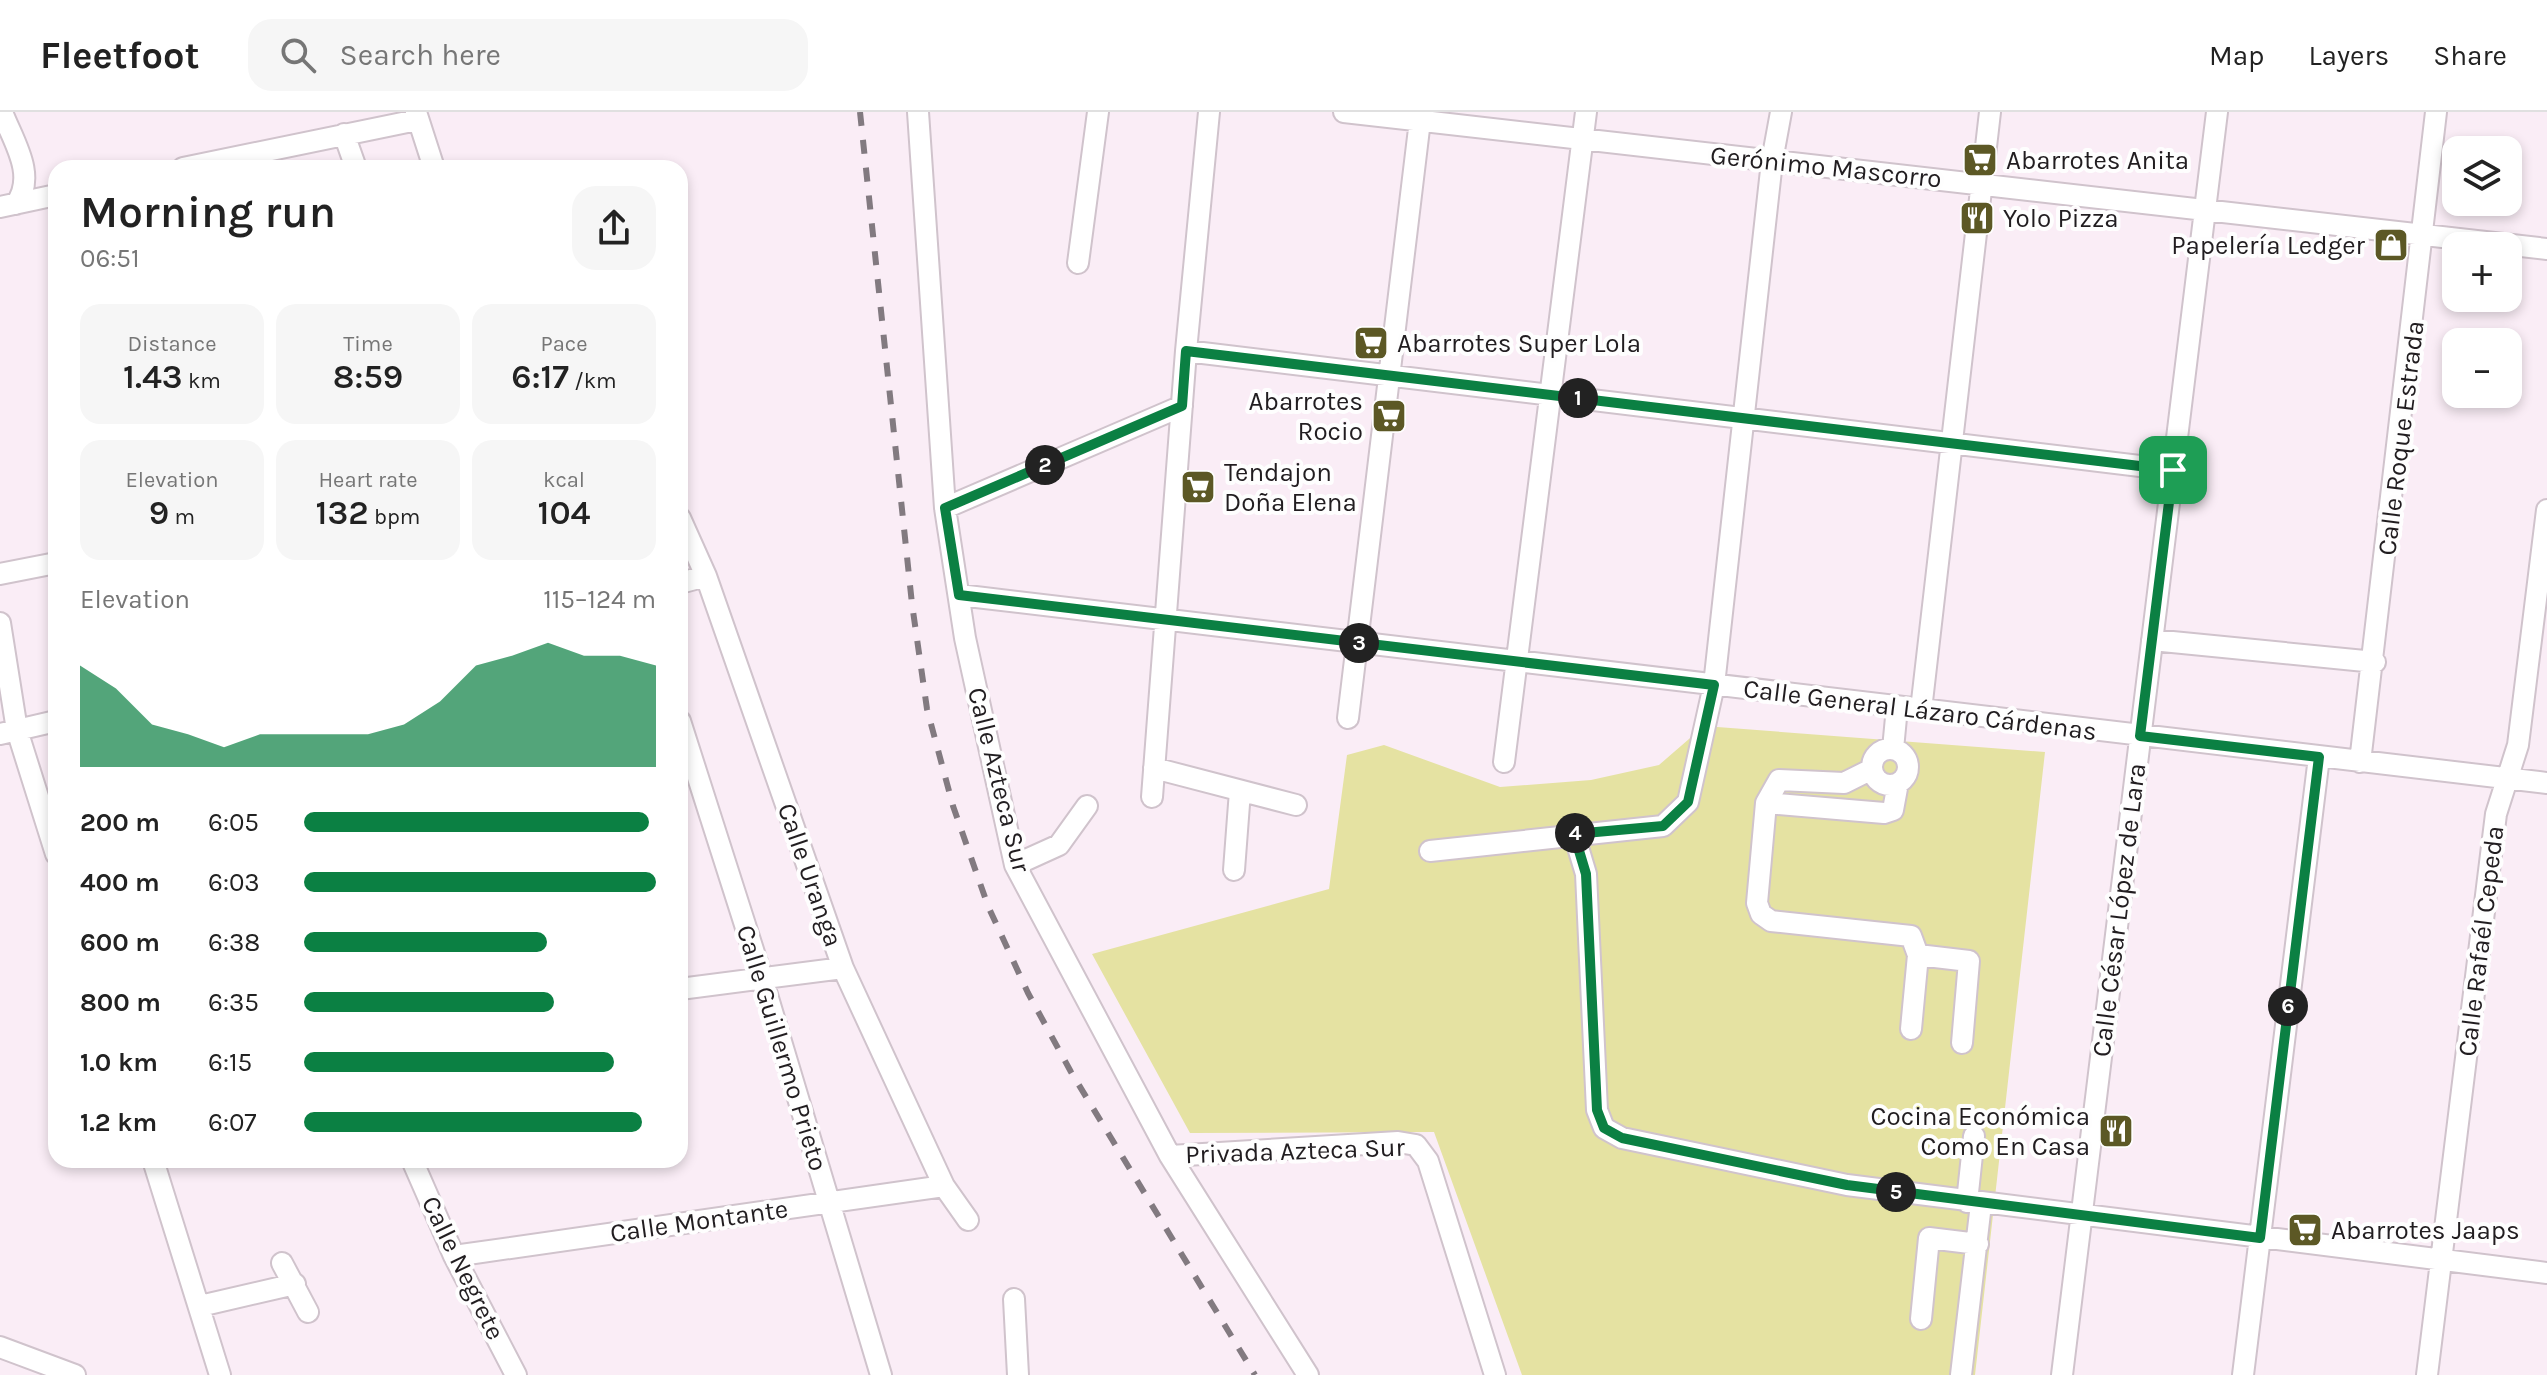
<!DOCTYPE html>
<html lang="en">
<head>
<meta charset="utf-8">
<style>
	:root { --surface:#fff; --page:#f6f6f6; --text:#222; --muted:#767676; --line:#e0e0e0; --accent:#0b8043 }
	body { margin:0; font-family:Karla,sans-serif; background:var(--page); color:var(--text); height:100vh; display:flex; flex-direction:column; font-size:30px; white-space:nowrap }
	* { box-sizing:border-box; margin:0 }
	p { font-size:26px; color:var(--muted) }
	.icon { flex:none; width:44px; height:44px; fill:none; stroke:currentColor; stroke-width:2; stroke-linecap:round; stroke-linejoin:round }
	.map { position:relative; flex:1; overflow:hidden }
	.sheet { position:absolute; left:48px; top:48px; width:640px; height:1008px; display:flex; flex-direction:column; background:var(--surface); border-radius:24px; box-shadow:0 4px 12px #0003 }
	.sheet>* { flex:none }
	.tools { position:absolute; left:2442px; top:24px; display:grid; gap:16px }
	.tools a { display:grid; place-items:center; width:80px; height:80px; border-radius:16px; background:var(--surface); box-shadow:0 4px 12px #0003; font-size:40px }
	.pin { position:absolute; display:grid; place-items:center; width:68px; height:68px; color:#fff; margin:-34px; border-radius:16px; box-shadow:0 4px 12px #0006 }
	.km { position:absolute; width:40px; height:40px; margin:-20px; border-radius:50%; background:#222; color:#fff; font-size:22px; line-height:40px; text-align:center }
	.round { display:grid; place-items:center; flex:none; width:84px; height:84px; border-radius:24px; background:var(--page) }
	.summary { display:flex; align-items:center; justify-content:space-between; height:136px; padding:0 32px }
	h1 { font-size:44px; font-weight:600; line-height:60px }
	.metrics { display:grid; grid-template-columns:repeat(3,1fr); gap:12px; height:136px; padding:8px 32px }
	.metrics div { display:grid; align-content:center; border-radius:20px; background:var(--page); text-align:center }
	.metrics b { font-size:34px; font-weight:600 }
	.metrics small { font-size:22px; font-weight:400 }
	.metrics p { font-size:22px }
	.chart { height:224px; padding:16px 32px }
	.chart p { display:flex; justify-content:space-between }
	.chart svg { width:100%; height:144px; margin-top:8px; fill:var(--accent); opacity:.7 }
	ul { padding:0 32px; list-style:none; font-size:26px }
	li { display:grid; grid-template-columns:128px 96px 1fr; align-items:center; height:60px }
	li i { height:20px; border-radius:10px; background:var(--accent) }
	header { display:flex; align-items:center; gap:48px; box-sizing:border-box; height:112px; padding:0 40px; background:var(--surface); border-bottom:2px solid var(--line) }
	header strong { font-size:38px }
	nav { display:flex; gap:44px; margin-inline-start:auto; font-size:28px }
	.search { width:560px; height:72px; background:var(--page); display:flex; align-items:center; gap:20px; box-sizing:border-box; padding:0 28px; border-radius:24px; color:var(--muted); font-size:30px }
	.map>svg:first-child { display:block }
	.green { fill:#e5e2a2 }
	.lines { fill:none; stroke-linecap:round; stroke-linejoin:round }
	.minor-casing { stroke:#d0c3cc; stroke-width:24 }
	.minor { stroke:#fff; stroke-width:20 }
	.rail { stroke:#827a80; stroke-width:6; stroke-dasharray:14 14; stroke-linecap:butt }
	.route-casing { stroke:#fff; stroke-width:16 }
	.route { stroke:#0b8043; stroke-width:10 }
	.labels { text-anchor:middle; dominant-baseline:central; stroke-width:8; stroke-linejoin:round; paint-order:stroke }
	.poi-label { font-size:26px; fill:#211d20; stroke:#fefefe; text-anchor:start }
	.street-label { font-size:26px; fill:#211d20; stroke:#fefefe }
</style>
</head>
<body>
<header>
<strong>Fleetfoot</strong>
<div class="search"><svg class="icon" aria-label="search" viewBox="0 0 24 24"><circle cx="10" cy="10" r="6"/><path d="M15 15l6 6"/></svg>Search here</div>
<nav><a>Map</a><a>Layers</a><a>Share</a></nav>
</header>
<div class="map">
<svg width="2547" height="1263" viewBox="0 0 2547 1263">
	<rect width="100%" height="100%" fill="#faedf6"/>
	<path class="green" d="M1704 614 2045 640 1975 1263H1522L1434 1020 1190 1021 1092 842 1329 777 1347 643 1384 633 1500 675 1591 668 1659 653Z"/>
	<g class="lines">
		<g class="minor-casing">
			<path id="minor" d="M2 0C13 29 37 63 16 92
				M416 0 434 56
				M918 0 945 396 965 526 1015 753 1170 1044 1308 1263
				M1344 0 2547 137
				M344 22 356 56
				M183 56 417 8
				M0 95 56 83
				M1078 151 1098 0
				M1186 239 2173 358
				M945 396 1182 294
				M680 406 706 464 843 856 944 1074 968 1108
				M0 462 56 451
				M680 471 706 464
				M959 483 2547 671
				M0 511 17 618 56 742
				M2152 528 2375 550
				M1921 598 1990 0
				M1348 606 1421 0
				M680 609 762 866 881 1263
				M0 622 56 609
				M1893 637 1897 595
				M1872 655a18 18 0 1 1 36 0a18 18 0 1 1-36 0Z
				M1504 650 1586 0
				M2360 650 2436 0
				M1154 656 1296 693
				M1872 657 1844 671 1779 668 1766 691 1757 791 1761 802 1771 809 1911 824 1918 843 1911 917
				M1152 685 1186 239 1209 0
				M1766 691 1884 701 1893 698 1898 671
				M1574 722 1586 762 1597 998 1604 1016 1622 1026 1847 1073 2547 1161
				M1430 739 1663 714 1688 690 1714 573 1772 49 1781 0
				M1015 753 1059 733 1087 694
				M1234 758 1240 679
				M1918 843 1969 849 1962 931
				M680 877 843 856
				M1170 1044 1398 1030 1416 1033 1428 1049 1495 1263
				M153 1048 220 1263
				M412 1048 454 1144 516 1263
				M1967 1090 1974 1024
				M454 1144 944 1074
				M282 1151 308 1200
				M1014 1187 1018 1263
				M200 1194 295 1172
				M1921 1207 1929 1126 1978 1132
				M0 1235 75 1263
				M1961 1263 1981 1092
				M2062 1263 2217 0
				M2243 1263 2319 645
				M2427 1263 2496 702 2518 633 2547 398"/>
		</g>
		<use href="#minor" class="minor"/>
		<path class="rail" d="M860 0 912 492 927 597 953 694 988 794 1028 881 1071 960 1255 1263"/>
	</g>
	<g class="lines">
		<g class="route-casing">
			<path id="route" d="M1186 239 2173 358 2140 624 2319 645 2260 1126 1847 1073 1622 1026 1604 1016 1597 998 1586 762 1574 722 1663 714 1688 690 1714 573 959 483 945 396 1182 294Z"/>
		</g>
		<use href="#route" class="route"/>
	</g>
	<defs>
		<g id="supermarket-square" transform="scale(1.8)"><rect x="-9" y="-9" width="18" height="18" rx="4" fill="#5c5825" stroke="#fefefe"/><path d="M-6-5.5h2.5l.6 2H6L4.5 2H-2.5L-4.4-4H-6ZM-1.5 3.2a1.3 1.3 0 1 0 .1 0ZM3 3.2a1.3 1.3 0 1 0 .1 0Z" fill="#fff"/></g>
		<g id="restaurant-square" transform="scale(1.8)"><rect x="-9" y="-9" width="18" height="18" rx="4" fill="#5c5825" stroke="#fefefe"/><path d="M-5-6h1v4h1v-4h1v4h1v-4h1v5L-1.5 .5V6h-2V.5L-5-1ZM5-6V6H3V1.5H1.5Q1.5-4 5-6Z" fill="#fff"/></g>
		<g id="shop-square" transform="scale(1.8)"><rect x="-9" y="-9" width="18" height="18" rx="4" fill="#5c5825" stroke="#fefefe"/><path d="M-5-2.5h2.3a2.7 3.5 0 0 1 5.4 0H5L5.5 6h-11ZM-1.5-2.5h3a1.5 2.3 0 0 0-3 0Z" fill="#fff"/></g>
	</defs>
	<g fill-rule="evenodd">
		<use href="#supermarket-square" x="1980" y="48"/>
		<use href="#restaurant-square" x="1977" y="106"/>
		<use href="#shop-square" x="2391" y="133"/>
		<use href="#supermarket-square" x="1371" y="231"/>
		<use href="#supermarket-square" x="1389" y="304"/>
		<use href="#supermarket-square" x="1198" y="375"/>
		<use href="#restaurant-square" x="2116" y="1019"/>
		<use href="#supermarket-square" x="2305" y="1118"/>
	</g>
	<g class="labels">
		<g class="poi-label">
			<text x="2006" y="48">Abarrotes Anita</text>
			<text x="2003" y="106">Yolo Pizza</text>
			<text x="2365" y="133" text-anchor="end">Papelería Ledger</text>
			<text x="1397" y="231">Abarrotes Super Lola</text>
			<text x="1363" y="289" text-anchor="end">Abarrotes<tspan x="1363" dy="30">Rocio</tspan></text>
			<text x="1224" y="360">Tendajon<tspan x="1224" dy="30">Doña Elena</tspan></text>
			<text x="2090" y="1004" text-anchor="end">Cocina Económica<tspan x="2090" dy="30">Como En Casa</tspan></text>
			<text x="2331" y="1118">Abarrotes Jaaps</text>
		</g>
		<g class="street-label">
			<text transform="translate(1826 55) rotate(6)">Gerónimo Mascorro</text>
			<text transform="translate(2401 326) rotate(-83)">Calle Roque Estrada</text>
			<text transform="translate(1920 598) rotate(7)">Calle General Lázaro Cárdenas</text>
			<text transform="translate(999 668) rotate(76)">Calle Azteca Sur</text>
			<text transform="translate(810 763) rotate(71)">Calle Uranga</text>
			<text transform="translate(2119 798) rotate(-83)">Calle César López de Lara</text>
			<text transform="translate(2481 829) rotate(-83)">Calle Rafaél Cepeda</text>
			<text transform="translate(782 936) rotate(73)">Calle Guillermo Prieto</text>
			<text transform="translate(1295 1039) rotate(-2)">Privada Azteca Sur</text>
			<text transform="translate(699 1109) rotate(-8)">Calle Montante</text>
			<text transform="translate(463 1156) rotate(64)">Calle Negrete</text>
		</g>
	</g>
</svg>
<div class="tools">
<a><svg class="icon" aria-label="layers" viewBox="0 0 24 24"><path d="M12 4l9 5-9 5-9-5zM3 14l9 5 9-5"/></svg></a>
<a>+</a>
<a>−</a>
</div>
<div class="pin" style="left:2173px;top:358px;background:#1e9e55"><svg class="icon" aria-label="arrive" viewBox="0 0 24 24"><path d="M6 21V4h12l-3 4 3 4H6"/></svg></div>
<b class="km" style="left:1578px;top:286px">1</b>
<b class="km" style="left:1045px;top:353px">2</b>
<b class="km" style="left:1359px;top:531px">3</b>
<b class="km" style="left:1575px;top:721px">4</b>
<b class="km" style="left:1896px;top:1080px">5</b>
<b class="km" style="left:2288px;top:894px">6</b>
<section class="sheet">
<div class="summary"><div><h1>Morning run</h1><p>06:51</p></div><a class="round"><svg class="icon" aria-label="share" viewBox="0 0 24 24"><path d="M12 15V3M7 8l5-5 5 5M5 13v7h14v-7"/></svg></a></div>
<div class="metrics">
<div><p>Distance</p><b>1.43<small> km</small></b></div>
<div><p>Time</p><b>8:59</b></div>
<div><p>Pace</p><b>6:17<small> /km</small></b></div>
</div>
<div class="metrics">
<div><p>Elevation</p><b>9<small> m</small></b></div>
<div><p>Heart rate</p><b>132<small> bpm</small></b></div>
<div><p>kcal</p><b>104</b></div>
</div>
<div class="chart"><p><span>Elevation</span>115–124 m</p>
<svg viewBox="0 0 160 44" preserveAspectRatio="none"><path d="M0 44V13L10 20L20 31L30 34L40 38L50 34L60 34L70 34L80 34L90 31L100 24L110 13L120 10L130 6L140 10L150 10L160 13V44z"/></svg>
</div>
<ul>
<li><b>200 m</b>6:05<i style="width:98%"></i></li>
<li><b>400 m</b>6:03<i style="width:100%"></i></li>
<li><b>600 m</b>6:38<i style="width:69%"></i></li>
<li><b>800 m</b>6:35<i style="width:71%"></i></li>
<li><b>1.0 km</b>6:15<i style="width:88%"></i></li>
<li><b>1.2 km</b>6:07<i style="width:96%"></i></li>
</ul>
</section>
</div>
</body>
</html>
